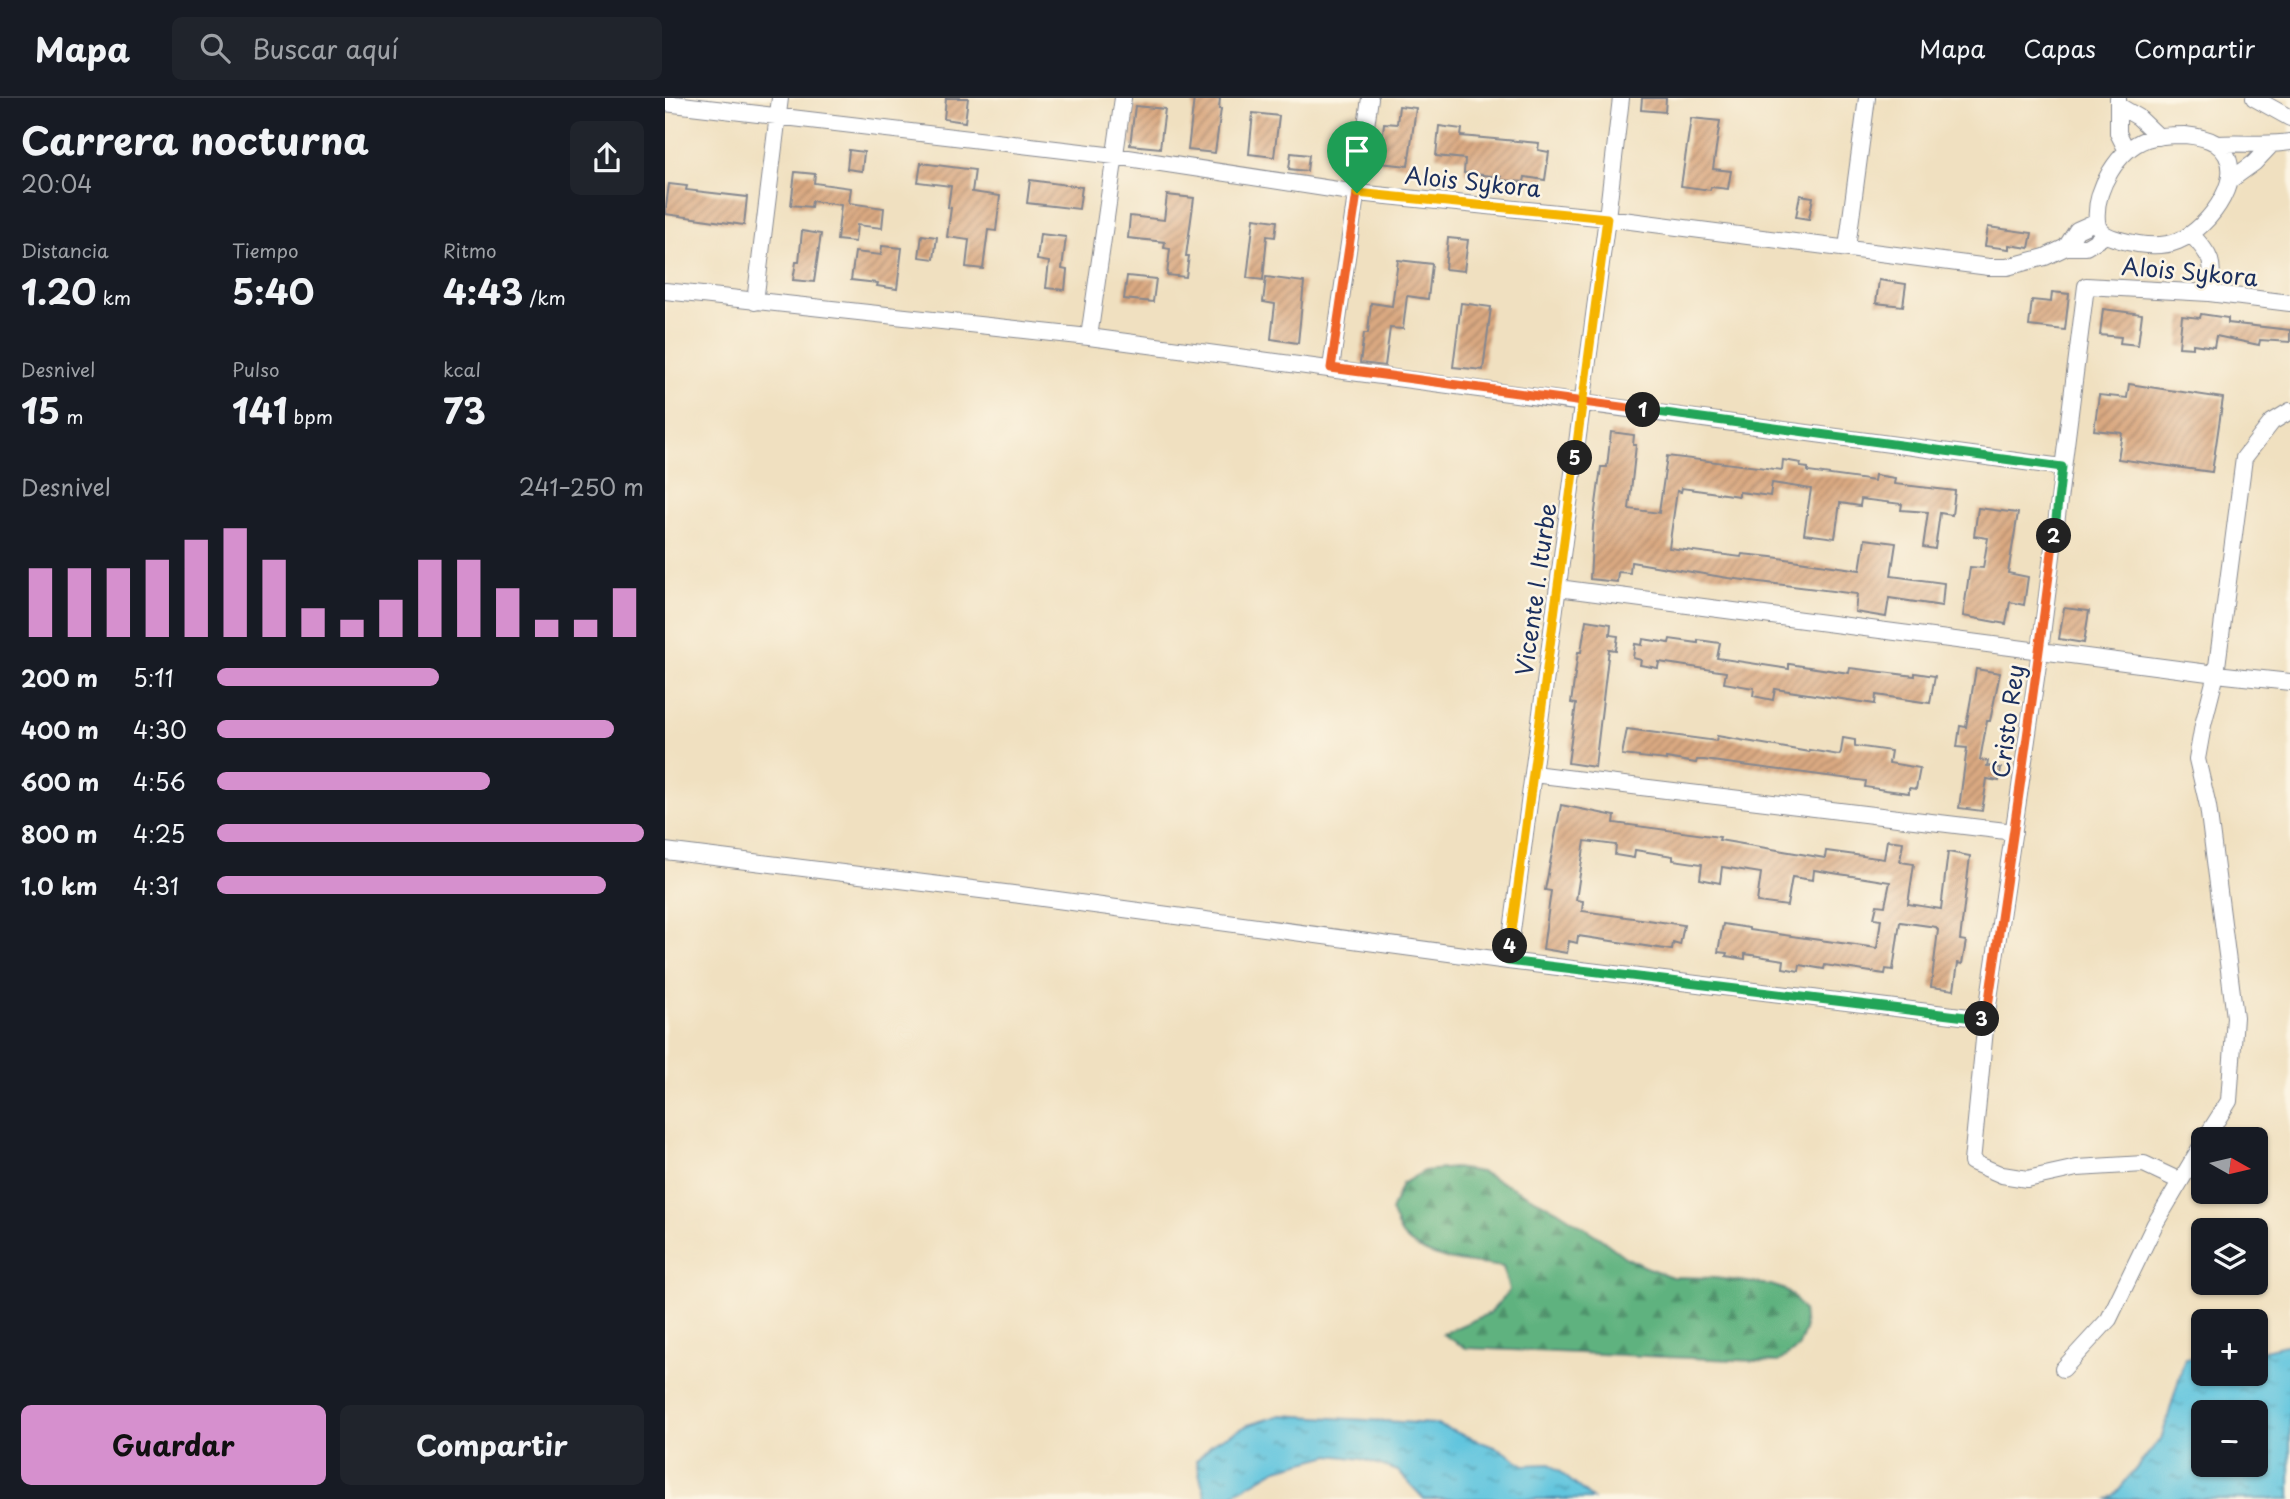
<!DOCTYPE html>
<html lang="es">
<head>
<meta charset="utf-8">
<style>
	:root { --surface:#171b24; --page:#20242c; --text:#f1f3f6; --muted:#9ea1a6; --line:#363941; --accent:#d690ce }
	body { margin:0; font-family:"Playpen Sans",sans-serif; background:var(--page); color:var(--text); height:100vh; display:flex; flex-direction:column; font-size:26px; white-space:nowrap }
	* { box-sizing:border-box; margin:0 }
	p { font-size:23px; color:var(--muted) }
	.icon { flex:none; width:38px; height:38px; fill:none; stroke:currentColor; stroke-width:2; stroke-linecap:round; stroke-linejoin:round }
	.map { position:relative; flex:1; overflow:hidden }
	.drawer { display:flex; flex-direction:column; background:var(--surface); width:665px }
	.drawer>* { flex:none }
	.needle { width:46px; rotate:98deg }
	.tools { position:absolute; left:1526px; top:1029px; display:grid; gap:14px }
	.tools a { display:grid; place-items:center; width:77px; height:77px; border-radius:10px; background:var(--surface); box-shadow:0 2px 5px #0004; font-size:35px }
	.pin { position:absolute; display:grid; place-items:center; width:60px; height:60px; color:#fff; margin:-72px -30px; border-radius:50% 50% 50% 0; rotate:-45deg; box-shadow:0 0 7px #0007 }
	.pin .icon { rotate:45deg }
	.km { position:absolute; width:35px; height:35px; margin:-18px; border-radius:50%; background:#222; color:#fff; font-size:19px; line-height:35px; text-align:center }
	.round { display:grid; place-items:center; flex:none; width:74px; height:74px; border-radius:10px; background:var(--page) }
	.summary { display:flex; align-items:center; justify-content:space-between; height:119px; padding:0 21px }
	h1 { font-size:38px; font-weight:700; line-height:52px }
	.figures { display:grid; grid-template-columns:repeat(3,1fr); gap:10px; height:119px; padding:7px 21px }
	.figures div { display:grid; align-content:center }
	.figures b { font-size:35px; font-weight:700 }
	.figures small { font-size:19px; font-weight:400 }
	.figures p { font-size:19px }
	.chart { height:196px; padding:14px 21px }
	.chart p { display:flex; justify-content:space-between }
	.chart svg { width:100%; height:126px; margin-top:7px; stroke:var(--accent); stroke-width:6 }
	.primary-button { display:flex; gap:14px; margin-top:auto; padding:14px 21px }
	.primary-button a { flex:1; height:80px; border-radius:10px; background:var(--accent); color:#111; font-size:28px; font-weight:700; line-height:80px; text-align:center }
	.primary-button a+a { background:var(--page); color:var(--text) }
	ul { padding:0 21px; list-style:none; font-size:23px }
	li { display:grid; grid-template-columns:112px 84px 1fr; align-items:center; height:52px }
	li i { height:18px; border-radius:9px; background:var(--accent) }
	header { display:flex; align-items:center; gap:42px; box-sizing:border-box; height:98px; padding:0 35px; background:var(--surface); border-bottom:2px solid var(--line) }
	header strong { font-size:33px }
	nav { display:flex; gap:38px; margin-inline-start:auto; font-size:24px }
	.search { width:490px; height:63px; background:var(--page); display:flex; align-items:center; gap:18px; box-sizing:border-box; padding:0 24px; border-radius:10px; color:var(--muted); font-size:26px }
	main { display:flex; flex:1; min-height:0 }
	.map>svg:first-child { display:block }
	.forest { fill:url(#forest-firs); stroke:#3d706e; stroke-width:2 }
	.water { fill:url(#water-ripples); stroke:#3e7a9e; stroke-width:2; fill-rule:evenodd }
	.building { fill:url(#building-hatch) }
	.lines { fill:none; stroke-linecap:round; stroke-linejoin:round }
	.minor-casing { stroke:#86888f; stroke-width:18 }
	.minor { stroke:#fff; stroke-width:16 }
	.split-1-casing { stroke:#fff; stroke-width:14 }
	.split-2-casing { stroke:#fff; stroke-width:14 }
	.split-3-casing { stroke:#fff; stroke-width:14 }
	.split-4-casing { stroke:#fff; stroke-width:14 }
	.split-5-casing { stroke:#fff; stroke-width:14 }
	.split-6-casing { stroke:#fff; stroke-width:14 }
	.split-1 { stroke:#f0652b; stroke-width:9 }
	.split-2 { stroke:#22a559; stroke-width:9 }
	.split-3 { stroke:#f0652b; stroke-width:9 }
	.split-4 { stroke:#22a559; stroke-width:9 }
	.split-5 { stroke:#f5b400; stroke-width:9 }
	.split-6 { stroke:#f5b400; stroke-width:9 }
	.labels { text-anchor:middle; dominant-baseline:central; stroke-width:5; stroke-linejoin:round; paint-order:stroke }
	.street-label { font-size:23px; fill:#1b2f5e; stroke:#fcf5e5 }
</style>
</head>
<body>
<header>
<strong>Mapa</strong>
<div class="search"><svg class="icon" aria-label="search" viewBox="0 0 24 24"><circle cx="10" cy="10" r="6"/><path d="M15 15l6 6"/></svg>Buscar aquí</div>
<nav><a>Mapa</a><a>Capas</a><a>Compartir</a></nav>
</header>
<main>
<section class="drawer">
<div class="summary"><div><h1>Carrera nocturna</h1><p>20:04</p></div><a class="round"><svg class="icon" aria-label="share" viewBox="0 0 24 24"><path d="M12 15V3M7 8l5-5 5 5M5 13v7h14v-7"/></svg></a></div>
<div class="figures">
<div><p>Distancia</p><b>1.20<small> km</small></b></div>
<div><p>Tiempo</p><b>5:40</b></div>
<div><p>Ritmo</p><b>4:43<small> /km</small></b></div>
</div>
<div class="figures">
<div><p>Desnivel</p><b>15<small> m</small></b></div>
<div><p>Pulso</p><b>141<small> bpm</small></b></div>
<div><p>kcal</p><b>73</b></div>
</div>
<div class="chart"><p><span>Desnivel</span>241–250 m</p>
<svg viewBox="0 0 160 44" preserveAspectRatio="none"><path d="M5 44V20M15 44V20M25 44V20M35 44V17M45 44V10M55 44V6M65 44V17M75 44V34M85 44V38M95 44V31M105 44V17M115 44V17M125 44V27M135 44V38M145 44V38M155 44V27"/></svg>
</div>
<ul>
<li><b>200 m</b>5:11<i style="width:52%"></i></li>
<li><b>400 m</b>4:30<i style="width:93%"></i></li>
<li><b>600 m</b>4:56<i style="width:64%"></i></li>
<li><b>800 m</b>4:25<i style="width:100%"></i></li>
<li><b>1.0 km</b>4:31<i style="width:91%"></i></li>
</ul>
<div class="primary-button"><a>Guardar</a><a>Compartir</a></div>
</section>
<div class="map">
<svg width="1625" height="1401" viewBox="0 0 1625 1401">
	<defs>
		<pattern id="forest-firs" width="22" height="20" patternUnits="userSpaceOnUse" patternTransform="scale(1.75)"><rect width="22" height="20" fill="#5fb27f"/><path d="M5 1l3.5 6h-7zM16 11l3.5 6h-7z" fill="#4e916b"/></pattern>
		<pattern id="water-ripples" width="26" height="14" patternUnits="userSpaceOnUse" patternTransform="scale(1.75)"><rect width="26" height="14" fill="#61c5de"/><path d="M2 4q2-2 4 0t4 0M15 11q2-2 4 0t4 0" fill="none" stroke="#4fa0b7"/></pattern>
		<pattern id="building-hatch" width="6" height="6" patternUnits="userSpaceOnUse" patternTransform="scale(1.75)"><rect width="6" height="6" fill="#daa981"/><path d="M-1 1l2-2M0 6l6-6M5 7l2-2" fill="none" stroke="#b08a6d"/></pattern>
	</defs>
	<rect width="100%" height="100%" fill="#fcf5e5"/>
	<filter id="ink" filterUnits="userSpaceOnUse"><feTurbulence type="fractalNoise" baseFrequency=".0143" numOctaves="2"/><feDisplacementMap in="SourceGraphic" scale="14" xChannelSelector="R" yChannelSelector="G"/><feConvolveMatrix kernelMatrix="1 2 1 2 8 2 1 2 1" color-interpolation-filters="sRGB"/></filter>
	<filter id="wash" filterUnits="userSpaceOnUse"><feTurbulence type="fractalNoise" baseFrequency=".00686" numOctaves="4" result="noise"/><feDisplacementMap in="SourceGraphic" scale="28" xChannelSelector="R" yChannelSelector="G"/><feGaussianBlur stdDeviation="1.57" result="paint"/><feColorMatrix in="noise" values="0 0 0 0 0 0 0 0 0 0 0 0 0 0 0 0 0 1.4 0 .05"/><feComposite in="paint" operator="in"/></filter>
	<g filter="url(#wash)">
		<rect width="100%" height="100%" fill="#f0e0c0"/>
		<path class="forest" d="M789 1070 816 1074 892 1112 935 1140 960 1159 983 1170 1007 1179 1050 1180 1106 1187 1118 1191 1128 1198 1138 1212 1140 1232 1133 1250 1113 1264 801 1250 777 1236 825 1215 844 1193 838 1169C806 1164 761 1164 738 1138 733 1132 730 1121 726 1113L737 1086 759 1073Z"/>
		<path class="water" d="M1625 1246V1401H1443L1450 1396 1497 1339 1520 1260 1538 1259V1276H1591V1254ZM1538 1314H1591V1367H1538Z
			M616 1317 770 1326 834 1351 860 1367 885 1366 928 1401H759L733 1373 697 1361 665 1357 612 1371 567 1397 541 1401 531 1363 549 1344 583 1327Z"/>
		<g id="blocks">
			<path class="building" d="M281 0H303L300 24 279 21Z
				M529 0H555L554 11H556L550 55 523 52Z
				M977 0H1001L1000 14 976 12Z
				M470 8 500 11 495 50 465 47Z
				M734 8 751 10 743 68 715 65 719 25 732 26Z
				M588 15 614 18 609 59 584 56Z
				M1026 20 1055 23 1048 71 1066 73 1063 91 1046 89 1045 92 1016 88Z
				M774 28 797 31 796 38 874 45 873 52 884 54 880 82 860 79 859 84 836 82V79L799 75 800 61 771 58Z
				M184 52 199 54 197 73 182 71Z
				M626 55 644 57 642 73 624 71Z
				M256 65 310 72 307 94 335 98 331 133 323 132 318 171 301 169 304 142 282 139 286 110 283 109 286 88 253 84Z
				M130 74 150 76 149 85 186 90 184 105 219 110 217 130 192 127 190 144 172 142 176 107 147 103 146 109 126 107Z
				M365 82 417 89 414 111 362 105Z
				M4 86 22 88 21 92 82 99 79 127 0 116Z
				M502 97 529 100 521 158H524L521 179 502 177 505 151 499 150 500 144 463 140 465 118 499 122Z
				M1135 97 1148 99 1144 121 1131 119Z
				M589 120 612 123 610 139 602 138 598 182 582 180Z
				M1323 129 1367 135 1364 150 1344 147V151L1320 148Z
				M137 133 156 136 149 184 128 182 131 164H134Z
				M375 136 401 139 397 171 402 172 400 192 381 190 384 164 372 162Z
				M257 137 272 139 269 161 254 159Z
				M783 140 803 142 799 173 780 171Z
				M217 148 237 150 232 191 212 188 213 185 186 182 190 154 216 157Z
				M733 162 767 166 763 201 742 198 738 231 725 230 720 268 695 265 699 235H703L706 205 727 208Z
				M462 178 491 181 488 204 459 201Z
				M601 179 639 184 633 245 606 241 610 206 598 204Z
				M1214 182 1241 186 1238 208 1211 205Z
				M1387 194 1404 196 1400 232 1364 228 1367 202 1386 204Z
				M796 205 826 209 818 272 788 269Z
				M1438 211 1477 216 1473 247 1455 245 1456 239 1435 237Z
				M1536 216 1563 220V225L1625 232V244L1595 242 1594 247 1551 238 1549 249 1528 246V250L1514 249 1517 218 1535 220Z
				M1464 286 1558 300 1547 374 1453 361 1457 335 1429 332 1434 297 1462 300Z
				M946 334 969 337 968 347H971L964 411 994 415 1002 358 1117 372 1118 362 1136 365 1135 369 1143 370V374L1209 383 1210 377 1230 380 1229 386 1290 393 1287 417 1275 415 1270 451 1258 449 1263 414 1236 412 1237 406 1196 401 1195 408 1175 405 1170 440 1139 436 1146 391 1107 385 1105 398 1074 394V398L1017 390 1016 394 1012 393 1004 450 1076 459 1077 456 1107 459 1195 472 1200 441 1231 445 1226 478 1279 485 1277 508 1224 500 1221 519 1190 514 1192 496 1063 480 966 464 965 475 953 474 952 484 925 481 928 428 936 369H942Z
				M1313 410 1353 415 1343 475 1363 479 1359 507 1345 504 1341 526 1298 518 1305 469 1318 470 1323 440 1309 438Z
				M1399 510 1424 513 1419 545 1394 541Z
				M921 522 946 526 945 537 953 538 951 552 944 551 930 669 903 665 911 606 906 605 913 554H916Z
				M978 541 1004 545 1005 541 1033 545V542L1055 545 1052 560 1124 571V566L1184 575 1185 570 1250 578V575L1270 578 1265 605 1211 597 1210 606 1110 591 1108 602 1088 598 1089 590 1059 585 1061 574 994 564 993 570 975 567 976 562 968 560 970 546 977 547Z
				M1311 571 1335 575 1325 623H1322L1315 662 1323 663 1322 668 1336 670 1334 683 1322 681 1317 713 1294 710 1302 650 1292 649 1295 628 1301 629Z
				M962 631 1051 643 1052 638 1144 654V652L1174 657 1176 654 1178 640 1190 642V648L1226 653 1224 665 1255 670 1251 691 1244 690V695L1220 692 1200 689 1201 683 1039 662H1032L1031 665 1001 660V662L957 657Z
				M896 707 950 718 949 725 1055 739 1054 742 1160 760 1161 753 1219 761 1222 742 1238 744 1235 764 1249 766 1243 806 1276 811 1283 754 1305 758 1295 842 1301 843 1297 866 1293 865 1289 892 1266 889 1273 832 1271 829 1235 824 1228 872 1221 871 1220 876 1160 867 1159 871 1135 867 1134 873 1118 870 1119 862 1080 856V861L1061 858 1062 855 1053 854 1058 826 1084 830V832L1212 850 1216 821 1209 820 1212 807 1220 808 1225 784 1149 772 1148 782 1127 779 1122 808 1092 804 1096 775 1057 769 1055 785 1035 781 1037 766 1008 762V758L970 752 969 760 950 757 951 747 920 743 911 802 918 803 917 813 1019 827 1015 847 1008 845 1007 852 913 838 912 845 904 843 902 855 878 851 886 793 880 792Z"/>
		</g>
	</g>
	<g filter="url(#ink)">
		<use href="#blocks" fill-opacity="0" stroke="#86888f" stroke-width="2"/>
		<g class="lines">
			<g class="minor-casing">
				<path id="minor" d="M1453 0V35L1462 53
					M1589 0 1625 20
					M0 5 450 58 692 95 942 120 1324 169H1342L1380 159 1401 149H1421L1441 137
					M1454 8 1473 19 1494 39
					M1520 37C1530 38 1542 40 1550 45 1589 71 1544 131 1513 143 1496 150 1473 147 1455 142 1445 139 1433 136 1432 123 1429 92 1453 51 1482 41 1494 37 1508 37 1520 37Z
					M1552 46C1577 44 1601 48 1625 44
					M1564 83 1589 65 1606 47
					M1526 136C1547 159 1550 164 1544 195
					M1401 149 1412 132 1432 123
					M1182 150 1202 0
					M0 193 424 239 1397 369
					M90 204 115 0
					M424 239 458 0
					M666 270 705 0
					M893 490 1551 576 1625 584
					M868 676 1349 734
					M0 753 348 796 843 863 1321 921
					M843 863 942 120 956 0
					M1540 1041 1564 1003 1570 919 1543 708 1532 661 1538 627 1551 576 1579 360 1607 324 1625 313
					M1515 1083 1479 1066 1412 1070 1362 1081 1337 1077 1307 1064 1321 921 1375 553 1421 188 1544 195 1625 205
					M1398 1271 1444 1221 1490 1126 1538 1045"/>
			</g>
			<use href="#minor" class="minor"/>
		</g>
	</g>
	<g class="lines" filter="url(#ink)">
		<g class="split-1-casing">
			<path id="split-1" d="M692 95 666 270 978 312"/>
		</g>
		<g class="split-2-casing">
			<path id="split-2" d="M978 312 1397 369 1389 438"/>
		</g>
		<g class="split-3-casing">
			<path id="split-3" d="M1317 921 1321 922C1345 760 1369 599 1389 438"/>
		</g>
		<g class="split-4-casing">
			<path id="split-4" d="M845 848 843 863 1317 921"/>
		</g>
		<g class="split-5-casing">
			<path id="split-5" d="M845 848 910 360"/>
		</g>
		<g class="split-6-casing">
			<path id="split-6" d="M692 95 942 120 910 360"/>
		</g>
		<use href="#split-1" class="split-1"/>
		<use href="#split-2" class="split-2"/>
		<use href="#split-3" class="split-3"/>
		<use href="#split-4" class="split-4"/>
		<use href="#split-5" class="split-5"/>
		<use href="#split-6" class="split-6"/>
	</g>
	<g class="labels">
		<g class="street-label">
			<text transform="translate(808 83) rotate(6)">Alois Sykora</text>
			<text transform="translate(1525 173) rotate(5)">Alois Sykora</text>
			<text transform="translate(870 491) rotate(-82)">Vicente I. Iturbe</text>
			<text transform="translate(1342 623) rotate(-82)">Cristo Rey</text>
		</g>
	</g>
</svg>
<div class="tools">
<a><svg class="needle" viewBox="-14 -14 28 28"><path d="M0-13l5 13h-10z" fill="#e53935"/><path d="M0 13l5-13h-10z" fill="#9ea1a6"/></svg></a>
<a><svg class="icon" aria-label="layers" viewBox="0 0 24 24"><path d="M12 4l9 5-9 5-9-5zM3 14l9 5 9-5"/></svg></a>
<a>+</a>
<a>−</a>
</div>
<div class="pin" style="left:692px;top:95px;background:#1e9e55"><svg class="icon" aria-label="arrive" viewBox="0 0 24 24"><path d="M6 21V4h12l-3 4 3 4H6"/></svg></div>
<b class="km" style="left:978px;top:312px">1</b>
<b class="km" style="left:1389px;top:438px">2</b>
<b class="km" style="left:1317px;top:921px">3</b>
<b class="km" style="left:845px;top:848px">4</b>
<b class="km" style="left:910px;top:360px">5</b>
</div>
</main>
</body>
</html>
